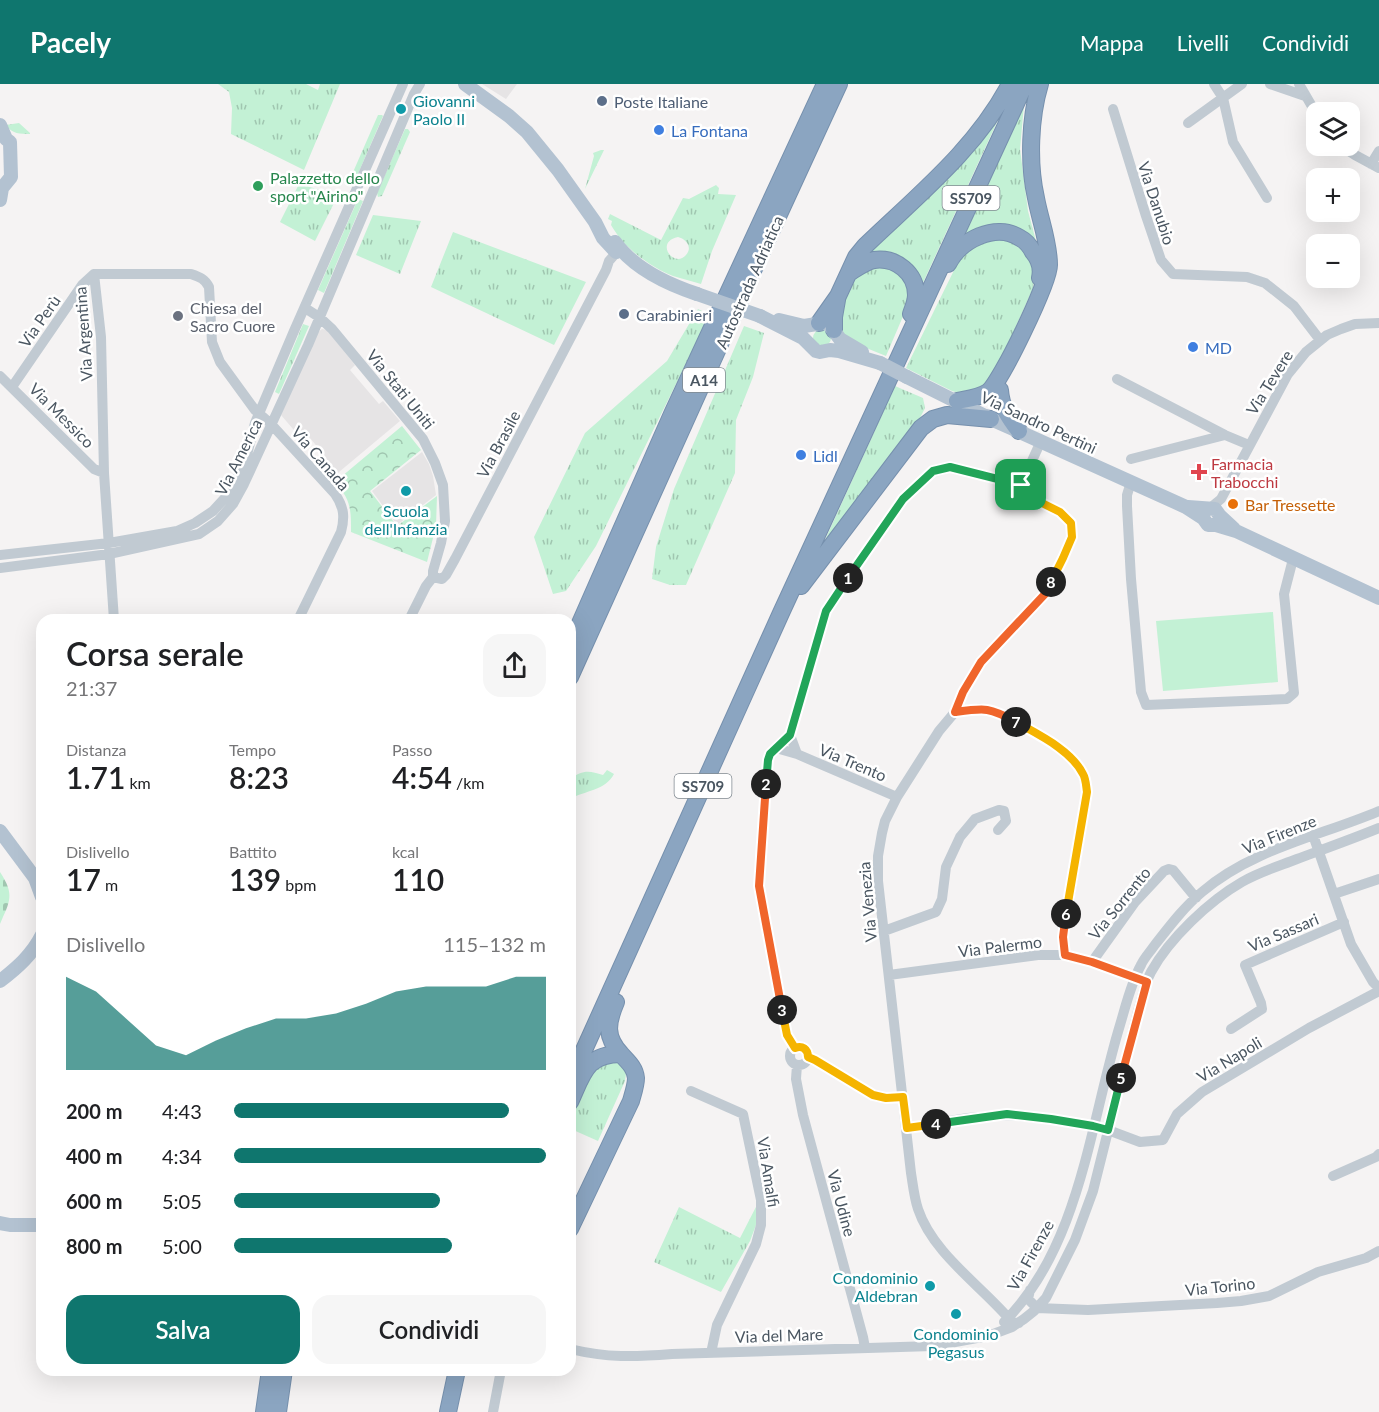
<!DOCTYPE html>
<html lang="it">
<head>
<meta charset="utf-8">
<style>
	:root { --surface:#fff; --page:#f6f6f6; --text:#202124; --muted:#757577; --accent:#0f766e }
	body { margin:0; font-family:Lato,sans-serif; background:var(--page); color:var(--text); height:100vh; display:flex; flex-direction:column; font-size:22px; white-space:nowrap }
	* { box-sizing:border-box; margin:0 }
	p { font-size:20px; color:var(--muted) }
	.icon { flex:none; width:33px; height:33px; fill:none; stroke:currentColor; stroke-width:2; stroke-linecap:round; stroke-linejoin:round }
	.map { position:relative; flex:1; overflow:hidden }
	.drawer { position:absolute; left:36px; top:530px; width:540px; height:762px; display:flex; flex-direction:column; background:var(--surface); border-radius:18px; box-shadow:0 6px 24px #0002 }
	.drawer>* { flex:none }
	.tools { position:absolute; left:1306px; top:18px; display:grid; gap:12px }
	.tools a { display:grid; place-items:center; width:54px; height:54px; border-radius:12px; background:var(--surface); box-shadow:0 6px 24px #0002; font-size:30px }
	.pin { position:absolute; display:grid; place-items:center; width:51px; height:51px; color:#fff; margin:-26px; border-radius:12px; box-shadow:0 3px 9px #0006 }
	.km { position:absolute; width:30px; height:30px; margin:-15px; border-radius:50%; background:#222; color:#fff; font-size:16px; line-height:30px; text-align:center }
	.round { display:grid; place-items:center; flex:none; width:63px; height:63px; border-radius:18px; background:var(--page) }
	.head { display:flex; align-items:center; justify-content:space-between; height:102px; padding:0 30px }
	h1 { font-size:33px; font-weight:600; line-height:45px }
	.stats { display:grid; grid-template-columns:repeat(3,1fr); gap:9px; height:102px; padding:6px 30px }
	.stats div { display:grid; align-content:center }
	.stats b { font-size:30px; font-weight:600 }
	.stats small { font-size:16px; font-weight:400 }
	.stats p { font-size:16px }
	.chart { height:168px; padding:12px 30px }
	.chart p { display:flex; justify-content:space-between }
	.chart svg { width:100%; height:108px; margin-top:6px; fill:var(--accent); opacity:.7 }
	.cta { display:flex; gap:12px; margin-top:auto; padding:12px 30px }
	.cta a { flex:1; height:69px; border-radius:18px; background:var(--accent); color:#fff; font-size:24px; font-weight:600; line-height:69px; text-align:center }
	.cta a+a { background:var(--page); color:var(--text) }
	ul { padding:0 30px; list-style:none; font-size:20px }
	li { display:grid; grid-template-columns:96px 72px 1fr; align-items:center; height:45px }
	li i { height:15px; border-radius:8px; background:var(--accent) }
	header { display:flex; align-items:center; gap:36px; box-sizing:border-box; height:84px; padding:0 30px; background:var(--accent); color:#fff }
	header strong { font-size:28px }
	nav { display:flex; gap:33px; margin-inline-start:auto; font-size:21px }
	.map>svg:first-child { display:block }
	.education { fill:#e6e4e5 }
	.grass { fill:url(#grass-tufts); fill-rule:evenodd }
	.cemetery { fill:url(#cemetery-stones) }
	.park { fill:url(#park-crowns) }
	.pitch { fill:#c3f1d5 }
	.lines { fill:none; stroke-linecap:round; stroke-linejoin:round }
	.highway-casing { stroke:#7690ad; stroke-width:18 }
	.minor { stroke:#c1cad2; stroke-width:10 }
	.major { stroke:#b3c2d1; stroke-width:14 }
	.highway { stroke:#8ba5c1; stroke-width:16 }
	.major-bridge { stroke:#b3c2d1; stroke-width:14 }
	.split-1-casing { stroke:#fff; stroke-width:12 }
	.split-2-casing { stroke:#fff; stroke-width:12 }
	.split-3-casing { stroke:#fff; stroke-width:12 }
	.split-4-casing { stroke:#fff; stroke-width:12 }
	.split-5-casing { stroke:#fff; stroke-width:12 }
	.split-6-casing { stroke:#fff; stroke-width:12 }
	.split-7-casing { stroke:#fff; stroke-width:12 }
	.split-8-casing { stroke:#fff; stroke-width:12 }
	.split-9-casing { stroke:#fff; stroke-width:12 }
	.split-1 { stroke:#22a559; stroke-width:8 }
	.split-2 { stroke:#22a559; stroke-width:8 }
	.split-3 { stroke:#f0652b; stroke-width:8 }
	.split-4 { stroke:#f5b400; stroke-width:8 }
	.split-5 { stroke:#22a559; stroke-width:8 }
	.split-6 { stroke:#f0652b; stroke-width:8 }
	.split-7 { stroke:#f5b400; stroke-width:8 }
	.split-8 { stroke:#f0652b; stroke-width:8 }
	.split-9 { stroke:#f5b400; stroke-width:8 }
	.service-dot { fill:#5c6f8a; stroke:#fff; stroke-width:2 }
	.culture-dot { fill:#0f9aa8; stroke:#fff; stroke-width:2 }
	.shop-dot { fill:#3f7fe0; stroke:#fff; stroke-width:2 }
	.leisure-dot { fill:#2e9e5b; stroke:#fff; stroke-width:2 }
	.worship-dot { fill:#6b7280; stroke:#fff; stroke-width:2 }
	.health-dot { fill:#e0444e; stroke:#fff; stroke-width:2 }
	.food-dot { fill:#e8710a; stroke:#fff; stroke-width:2 }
	.labels { text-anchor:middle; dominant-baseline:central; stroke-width:5; stroke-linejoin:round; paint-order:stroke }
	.shield { fill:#fff; stroke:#808990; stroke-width:1.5 }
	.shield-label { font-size:15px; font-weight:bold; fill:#4a5661 }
	.culture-label { font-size:16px; fill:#0d838f; stroke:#fff }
	.service-label { font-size:16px; fill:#4e5e75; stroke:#fff; text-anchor:start }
	.shop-label { font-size:16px; fill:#366cbe; stroke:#fff; text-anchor:start }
	.leisure-label { font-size:16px; fill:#27864d; stroke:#fff; text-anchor:start }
	.street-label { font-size:16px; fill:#4a5661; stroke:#fff }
	.worship-label { font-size:16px; fill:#5b616d; stroke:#fff; text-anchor:start }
	.health-label { font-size:16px; fill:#be3a42; stroke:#fff; text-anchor:start }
	.food-label { font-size:16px; fill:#c56008; stroke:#fff; text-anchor:start }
</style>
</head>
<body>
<header>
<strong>Pacely</strong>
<nav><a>Mappa</a><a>Livelli</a><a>Condividi</a></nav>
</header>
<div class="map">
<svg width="1379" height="1328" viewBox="0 0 1379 1328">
	<defs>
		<pattern id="grass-tufts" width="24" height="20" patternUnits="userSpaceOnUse" patternTransform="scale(1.5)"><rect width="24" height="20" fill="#c3f1d5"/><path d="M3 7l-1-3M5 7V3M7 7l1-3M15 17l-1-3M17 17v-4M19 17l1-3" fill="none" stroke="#a0c6b0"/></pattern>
		<pattern id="cemetery-stones" width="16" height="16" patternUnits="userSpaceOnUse" patternTransform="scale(1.5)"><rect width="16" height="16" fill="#c3f1d5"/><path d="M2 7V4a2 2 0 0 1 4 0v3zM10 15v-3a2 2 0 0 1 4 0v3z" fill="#a0c6b0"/></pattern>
		<pattern id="park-crowns" width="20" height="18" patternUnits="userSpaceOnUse" patternTransform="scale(1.5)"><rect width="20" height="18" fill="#c3f1d5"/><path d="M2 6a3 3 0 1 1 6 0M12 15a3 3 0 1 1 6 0" fill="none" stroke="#a0c6b0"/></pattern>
	</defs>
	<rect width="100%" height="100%" fill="#f5f3f3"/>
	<path class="education" d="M482 0H517L506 15Z
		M322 245 327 246 355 281 350 286 379 320 383 317 400 337 333 393 320 377 325 372 305 348 299 352 281 331 316 250Z
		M422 368 429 380 433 392 436 411 397 441 372 407Z"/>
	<path class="grass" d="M218 0H306L318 6 320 0H340L304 86 231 50 232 24 229 8Z
		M1024 21 1020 65 1028 127 1041 176 1028 154 963 155Z
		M378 31H382L383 32 354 99 352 98 350 95Z
		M998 36 921 203 912 186 864 173 949 94Z
		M19 39 30 49V50C20 50 12 50 6 41Z
		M405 45H408L410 48 382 112 378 113 377 109Z
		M601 66H604L585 105 594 72 593 69Z
		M299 100 338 111 315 157 280 138Z
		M716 101 719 104 718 110 736 111 712 167 701 200C692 197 682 195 673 192 649 182 624 164 611 141L612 137 608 135 610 130 661 156 683 114 689 115ZM678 153C686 155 693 163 686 171 674 185 654 158 678 153Z
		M358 115 363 117 324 209 318 206Z
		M373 131 421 137 400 190 356 171Z
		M453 148 586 198 554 261 431 203Z
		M1002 154C1013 159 1027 167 1032 179 1036 186 1034 196 1033 204L1007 263 986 303 962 310 952 307 906 284 961 172 975 159Z
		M887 181 907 196 911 212 907 223 886 272 849 257 841 250 843 212 858 189Z
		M698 225 710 231 596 462 566 507 553 510 534 453 585 349 667 277Z
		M303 240 309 242 279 310 275 308Z
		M744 242 764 249 753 293 736 336 735 389 686 501H670L652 495 656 463 674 405Z
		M813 254a9 9 0 1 1 18 0a9 9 0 1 1-18 0Z
		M895 302 923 314 925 324 917 340 820 467Z
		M607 686 614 690C605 707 586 706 570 715V695C582 686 589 686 603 691Z
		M611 972 624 982 626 990 625 997 598 1057 571 1045 570 1047V1025L589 986Z
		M758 1119 756 1141 750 1157 721 1208 654 1178 679 1123 740 1154Z"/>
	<path class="cemetery" d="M0 788C15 811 10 817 0 840Z"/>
	<path class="park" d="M402 342 421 366 370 407 397 442 437 412 436 442 427 478 351 448C351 425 351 416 335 398Z"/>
	<path class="pitch" d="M1273 528 1278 598 1163 607 1156 537Z"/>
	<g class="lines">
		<g class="highway-casing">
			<path id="highway" d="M948 180C960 156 996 138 1020 154 1026 157 1030 162 1033 168 1039 175 1042 185 1040 194
				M849 189C857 184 865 178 874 176 896 173 916 189 916 211 916 218 913 224 911 230
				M819 239 838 212 856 173 865 162C917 112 976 65 1010 0
				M834 246V233L837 216
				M1000 306C1001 323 1009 334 1019 347
				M957 317C967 315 979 314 988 308 1001 298 1049 198 1049 181 1049 158 1040 136 1036 114 1028 79 1030 33 1040 0
				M801 502 921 344 933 335 947 331 991 335
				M570 562 672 330 825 0
				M570 593 757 178 839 0
				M570 997 781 529 1025 0
				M570 1018C583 990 586 970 621 970
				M570 1145 631 1017C633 1010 636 1001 636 994 635 983 627 977 621 970 605 953 607 939 616 918
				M264 1328 270 1286
				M278 1328 284 1286
				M448 1328 457 1286"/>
		</g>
		<path class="minor" d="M1214 0 1223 14 1233 58 1267 114
			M1270 0 1305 12
			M1299 0 1317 31
			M1113 25 1146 132 1161 176 1173 190 1247 193 1265 199 1294 222 1320 256
			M1188 39 1242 0
			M1341 62 1355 71 1379 84
			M1371 80 1379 67
			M305 224 319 233 332 245 423 355 435 379 443 401 445 437 441 459 433 487V493
			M0 292 94 385 104 389
			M1117 295 1225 351 1249 361
			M12 303 82 201 94 190
			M1131 375 1225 351
			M1131 398 1127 411V422L1131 495 1141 608 1146 621 1287 615 1294 609 1284 510 1293 475
			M1021 401 1041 357
			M1210 424 1221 415 1288 290 1306 268 1327 251 1341 245 1355 240 1379 239
			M0 471 109 459 177 447 195 439 213 427 225 414 235 399 246 375 255 339 294 247 403 0
			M0 484 109 470 199 450 218 437 233 420 244 400 308 261 414 10 420 0
			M433 493 442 495 446 491 455 475 606 186 609 177 616 169
			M114 536 104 389 101 253 94 190H191C200 193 205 195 209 203L212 258 220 278 255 326 271 340 335 410C344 423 345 433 341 448L298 536
			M409 536 426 502 433 493
			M955 628C964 627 974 624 983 625 1003 626 1062 663 1075 678 1083 687 1086 697 1087 708L1063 853 1065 871
			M790 651C783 661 772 664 768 676L759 802 787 951 795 964
			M776 664 797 670 897 713
			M797 670 790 651 826 527 903 415 933 387 950 383 1021 401 1042 419 1060 428 1071 439 1072 453 1063 474 1045 510 981 578 963 608 955 628 939 647 897 713 885 737 882 749 878 772V797L911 1089C913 1101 914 1113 918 1125 933 1170 982 1202 1012 1238L1019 1239
			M1313 751 1351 860 1373 898 1379 904
			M1334 810 1379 795
			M884 847 936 828 942 815 946 783 960 753 975 735 999 726 1004 727 1006 737 998 746
			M1092 878 1135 818 1164 787 1169 785 1173 786 1196 814
			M889 891 1038 871H1065L1092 878 1141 896
			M1231 945 1262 925 1261 919 1245 881 1344 838
			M790 972a9 9 0 1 1 18 0a9 9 0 1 1-18 0Z
			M808 973 815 976 873 1011 886 1014 903 1013
			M797 981 796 995 803 1031 863 1253 865 1264
			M691 1007 743 1030 761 1116V1141L756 1160 717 1241 711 1269
			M907 1044 968 1034 1007 1031 1051 1035 1093 1042 1108 1046 1140 1058 1163 1056 1177 1030 1202 1008 1309 944 1379 907
			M1333 1092 1376 1073 1379 1070
			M1030 1206 1028 1215 1037 1224 1088 1226 1217 1219 1241 1217 1269 1212 1318 1188 1366 1174 1379 1167
			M1004 1238C1080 1163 1090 1039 1120 941 1126 921 1131 899 1141 881 1144 874 1150 868 1154 862 1169 843 1183 824 1202 808 1252 765 1320 752 1379 727
			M570 1265C608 1274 634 1273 672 1270L933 1262 988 1252 1012 1243 1024 1235 1034 1227 1046 1214 1075 1156 1093 1107 1138 927C1142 914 1145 899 1151 888 1169 855 1209 817 1242 798 1259 788 1279 782 1297 775 1324 765 1352 755 1379 744
			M493 1328 501 1286"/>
		<path class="major" d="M465 0 509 32 527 48 558 86 595 138 603 154 616 168
			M0 41 6 55 10 58 11 93 2 104 0 116
			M615 158C634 185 667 200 697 210
			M760 232 803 254 816 267 820 268 830 266 839 267 880 279
			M779 236 804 242 823 239 828 240 831 243 840 255 862 268
			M907 293 991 335 1186 423 1203 434 1208 441H1216L1236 447 1379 514
			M1188 423 1215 425 1220 432 1234 445
			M0 747 35 794 42 813
			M0 897C17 884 32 871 42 851
			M0 1139 10 1141H42"/>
		<use href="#highway" class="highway"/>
		<path class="major-bridge" d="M697 210 760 232
			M880 279 907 293"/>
	</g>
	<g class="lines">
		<g class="split-1-casing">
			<path id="split-1" d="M848 494 903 415 933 387 950 383 1021 401"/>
		</g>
		<g class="split-2-casing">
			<path id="split-2" d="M766 700 768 676 770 670 790 651 826 527 848 494"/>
		</g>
		<g class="split-3-casing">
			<path id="split-3" d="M766 700 759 802 782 926"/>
		</g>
		<g class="split-4-casing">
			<path id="split-4" d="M782 926 787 951 795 964C802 961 808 965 808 973L815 976 873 1011 886 1014 903 1013 907 1044 936 1040"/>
		</g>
		<g class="split-5-casing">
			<path id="split-5" d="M936 1040 1007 1030 1051 1035 1093 1042 1108 1046 1121 994"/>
		</g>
		<g class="split-6-casing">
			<path id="split-6" d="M1066 830 1063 853 1065 871 1092 878 1147 898 1121 994"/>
		</g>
		<g class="split-7-casing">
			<path id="split-7" d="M1016 638C1039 651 1071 666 1083 690 1086 695 1086 702 1087 708L1066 830"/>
		</g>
		<g class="split-8-casing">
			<path id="split-8" d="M1016 638C989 623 985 624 955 628L963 608 981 578 1045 510 1051 498"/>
		</g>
		<g class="split-9-casing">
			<path id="split-9" d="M1021 401 1042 419 1060 428 1071 439 1072 453 1063 474 1051 498"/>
		</g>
		<use href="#split-1" class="split-1"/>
		<use href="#split-2" class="split-2"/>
		<use href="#split-3" class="split-3"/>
		<use href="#split-4" class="split-4"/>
		<use href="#split-5" class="split-5"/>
		<use href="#split-6" class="split-6"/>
		<use href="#split-7" class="split-7"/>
		<use href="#split-8" class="split-8"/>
		<use href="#split-9" class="split-9"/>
	</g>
	<g class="service-dot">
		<circle cx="602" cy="17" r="6"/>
		<circle cx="624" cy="230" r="6"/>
	</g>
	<g class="culture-dot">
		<circle cx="401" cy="25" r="6"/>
		<circle cx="406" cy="407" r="6"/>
		<circle cx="930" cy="1202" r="6"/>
		<circle cx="956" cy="1230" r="6"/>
	</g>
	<g class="shop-dot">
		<circle cx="659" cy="46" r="6"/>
		<circle cx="1193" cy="263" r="6"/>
		<circle cx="801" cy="371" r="6"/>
	</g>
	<circle class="leisure-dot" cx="258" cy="102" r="6"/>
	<circle class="worship-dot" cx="178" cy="232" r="6"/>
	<path class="health-dot" d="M1196 379h6v6h6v6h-6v6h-6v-6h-6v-6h6z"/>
	<circle class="food-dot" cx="1233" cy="420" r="6"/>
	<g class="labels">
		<g class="shield">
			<rect x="942.5" y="102" width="57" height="24" rx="4.5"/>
			<rect x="683" y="284" width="42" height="24" rx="4.5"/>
			<rect x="674.5" y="690" width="57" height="24" rx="4.5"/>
		</g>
		<g class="shield-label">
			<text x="971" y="114">SS709</text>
			<text x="704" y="296">A14</text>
			<text x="703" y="702">SS709</text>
		</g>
		<g class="culture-label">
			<text x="413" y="16" text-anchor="start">Giovanni<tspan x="413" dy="18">Paolo II</tspan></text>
			<text x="406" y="426">Scuola<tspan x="406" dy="18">dell'Infanzia</tspan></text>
			<text x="918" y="1193" text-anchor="end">Condominio<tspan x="918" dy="18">Aldebran</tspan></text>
			<text x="956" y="1249">Condominio<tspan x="956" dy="18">Pegasus</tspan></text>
		</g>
		<g class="service-label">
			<text x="614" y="17">Poste Italiane</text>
			<text x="636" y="230">Carabinieri</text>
		</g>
		<g class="shop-label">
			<text x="671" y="46">La Fontana</text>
			<text x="1205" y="263">MD</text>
			<text x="813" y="371">Lidl</text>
		</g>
		<g class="leisure-label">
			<text x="270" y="93">Palazzetto dello<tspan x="270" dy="18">sport "Airino"</tspan></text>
		</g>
		<g class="street-label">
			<text transform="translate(1157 119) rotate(72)">Via Danubio</text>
			<text transform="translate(749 198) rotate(-66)">Autostrada Adriatica</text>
			<text transform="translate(39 237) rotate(-55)">Via Perù</text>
			<text transform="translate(83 250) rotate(-94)">Via Argentina</text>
			<text transform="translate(1269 298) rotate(-58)">Via Tevere</text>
			<text transform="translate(401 305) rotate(51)">Via Stati Uniti</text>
			<text transform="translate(62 331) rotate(45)">Via Messico</text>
			<text transform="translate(1039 338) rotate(25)">Via Sandro Pertini</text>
			<text transform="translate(498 360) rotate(-62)">Via Brasile</text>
			<text transform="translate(238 373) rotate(-63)">Via America</text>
			<text transform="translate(321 374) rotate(49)">Via Canada</text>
			<text transform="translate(853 678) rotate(23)">Via Trento</text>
			<text transform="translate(1279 750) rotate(-22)">Via Firenze</text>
			<text transform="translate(867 818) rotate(-95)">Via Venezia</text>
			<text transform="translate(1119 819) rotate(-51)">Via Sorrento</text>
			<text transform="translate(1283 848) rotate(-23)">Via Sassari</text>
			<text transform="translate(1000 862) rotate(-7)">Via Palermo</text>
			<text transform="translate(1229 975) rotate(-31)">Via Napoli</text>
			<text transform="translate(769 1088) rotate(81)">Via Amalfi</text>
			<text transform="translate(842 1119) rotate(75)">Via Udine</text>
			<text transform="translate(1030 1171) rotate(-61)">Via Firenze</text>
			<text transform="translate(1220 1202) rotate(-6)">Via Torino</text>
			<text transform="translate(779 1251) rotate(-2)">Via del Mare</text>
		</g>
		<g class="worship-label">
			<text x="190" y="223">Chiesa del<tspan x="190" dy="18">Sacro Cuore</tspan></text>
		</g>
		<g class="health-label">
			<text x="1211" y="379">Farmacia<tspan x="1211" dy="18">Trabocchi</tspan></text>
		</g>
		<g class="food-label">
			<text x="1245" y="420">Bar Tressette</text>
		</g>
	</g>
</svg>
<div class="tools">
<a><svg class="icon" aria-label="layers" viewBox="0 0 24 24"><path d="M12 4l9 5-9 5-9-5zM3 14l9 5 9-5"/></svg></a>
<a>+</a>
<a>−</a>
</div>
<div class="pin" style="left:1021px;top:401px;background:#1e9e55"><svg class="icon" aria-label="arrive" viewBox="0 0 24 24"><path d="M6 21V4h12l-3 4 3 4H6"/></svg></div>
<b class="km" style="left:848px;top:494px">1</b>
<b class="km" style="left:766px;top:700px">2</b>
<b class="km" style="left:782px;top:926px">3</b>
<b class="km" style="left:936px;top:1040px">4</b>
<b class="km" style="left:1121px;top:994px">5</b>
<b class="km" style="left:1066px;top:830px">6</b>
<b class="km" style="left:1016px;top:638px">7</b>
<b class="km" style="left:1051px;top:498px">8</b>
<section class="drawer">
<div class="head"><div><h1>Corsa serale</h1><p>21:37</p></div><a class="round"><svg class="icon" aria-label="share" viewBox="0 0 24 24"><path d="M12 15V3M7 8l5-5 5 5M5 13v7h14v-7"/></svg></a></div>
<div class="stats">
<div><p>Distanza</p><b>1.71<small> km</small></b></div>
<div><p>Tempo</p><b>8:23</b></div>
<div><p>Passo</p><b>4:54<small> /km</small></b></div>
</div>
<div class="stats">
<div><p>Dislivello</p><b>17<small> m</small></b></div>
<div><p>Battito</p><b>139<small> bpm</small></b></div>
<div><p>kcal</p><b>110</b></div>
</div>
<div class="chart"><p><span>Dislivello</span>115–132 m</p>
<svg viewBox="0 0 160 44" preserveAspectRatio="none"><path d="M0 44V6L10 12L20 23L30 34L40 38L50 32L60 27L70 23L80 23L90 21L100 17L110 12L120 10L130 10L140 10L150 6L160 6V44z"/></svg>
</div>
<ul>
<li><b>200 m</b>4:43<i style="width:88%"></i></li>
<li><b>400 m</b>4:34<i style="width:100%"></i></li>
<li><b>600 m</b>5:05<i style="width:66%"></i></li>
<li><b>800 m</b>5:00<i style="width:70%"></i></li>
</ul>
<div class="cta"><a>Salva</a><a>Condividi</a></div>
</section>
</div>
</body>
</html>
